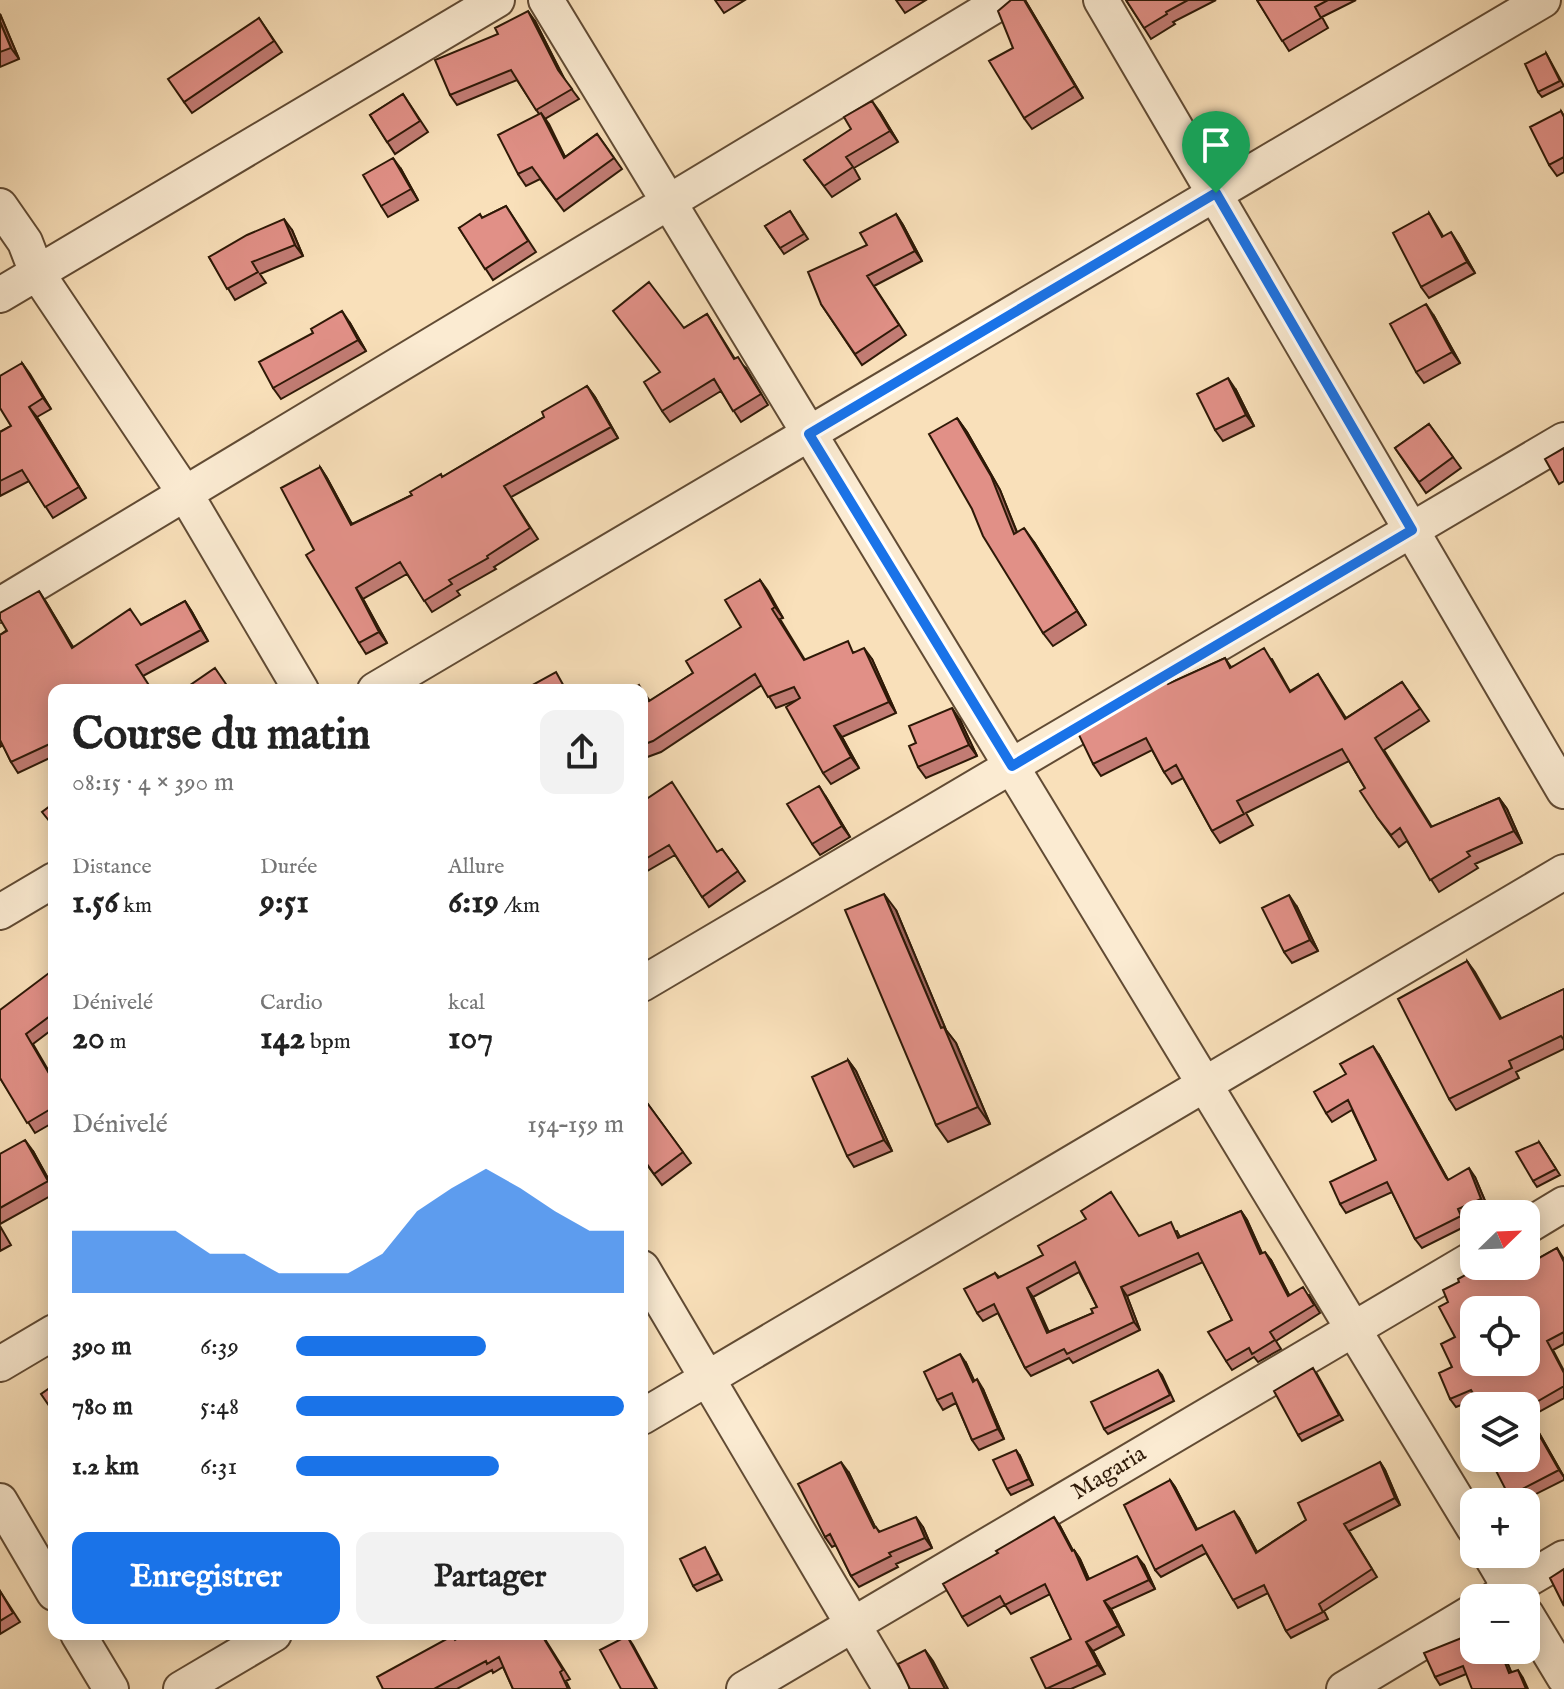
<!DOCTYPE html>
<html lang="fr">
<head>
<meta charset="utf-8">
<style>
	:root { --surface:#fff; --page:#f2f2f2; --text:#222; --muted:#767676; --accent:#1a73e8 }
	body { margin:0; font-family:"IM FELL English",serif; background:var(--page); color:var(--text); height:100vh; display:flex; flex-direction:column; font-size:30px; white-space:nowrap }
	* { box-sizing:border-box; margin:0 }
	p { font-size:26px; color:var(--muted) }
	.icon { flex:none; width:44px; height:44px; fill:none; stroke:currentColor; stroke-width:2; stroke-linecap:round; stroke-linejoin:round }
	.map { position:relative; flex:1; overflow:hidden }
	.sheet { position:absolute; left:48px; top:684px; width:600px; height:956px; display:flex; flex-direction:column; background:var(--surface); border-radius:16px; box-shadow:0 4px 20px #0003 }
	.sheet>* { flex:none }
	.needle { width:52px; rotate:67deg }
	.controls { position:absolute; left:1460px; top:1200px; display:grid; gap:16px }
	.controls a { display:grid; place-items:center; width:80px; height:80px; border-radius:16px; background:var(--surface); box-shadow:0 4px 20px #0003; font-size:40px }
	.pin { position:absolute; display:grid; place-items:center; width:68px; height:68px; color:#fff; margin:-82px -34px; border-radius:50% 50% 50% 0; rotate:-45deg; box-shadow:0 0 8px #0007 }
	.pin .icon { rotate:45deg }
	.round { display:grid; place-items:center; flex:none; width:84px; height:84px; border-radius:16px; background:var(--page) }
	.summary { display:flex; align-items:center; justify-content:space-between; height:136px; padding:0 24px }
	h1 { font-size:44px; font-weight:800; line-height:60px }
	.metrics { display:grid; grid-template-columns:repeat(3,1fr); gap:12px; height:136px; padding:8px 24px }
	.metrics div { display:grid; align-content:center }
	.metrics b { font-size:34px; font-weight:800 }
	.metrics small { font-size:22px; font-weight:400 }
	.metrics p { font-size:22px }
	.chart { height:224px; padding:16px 24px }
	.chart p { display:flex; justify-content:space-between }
	.chart svg { width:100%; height:144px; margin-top:8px; fill:var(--accent); opacity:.7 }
	.action { display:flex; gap:16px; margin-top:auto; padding:16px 24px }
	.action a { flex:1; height:92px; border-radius:16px; background:var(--accent); color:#fff; font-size:32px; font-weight:800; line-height:92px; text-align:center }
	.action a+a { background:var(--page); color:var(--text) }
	ul { padding:0 24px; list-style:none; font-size:26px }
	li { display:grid; grid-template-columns:128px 96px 1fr; align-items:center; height:60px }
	li i { height:20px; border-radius:10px; background:var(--accent) }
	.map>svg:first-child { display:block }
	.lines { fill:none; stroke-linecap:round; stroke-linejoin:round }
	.minor-casing { stroke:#614b34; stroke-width:38 }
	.minor { stroke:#fbebd2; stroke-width:34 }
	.wall { fill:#c27c74; stroke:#2e1907; stroke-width:2; fill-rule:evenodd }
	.shaded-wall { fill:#9e655e; stroke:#2e1907; stroke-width:2 }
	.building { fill:#e19087; stroke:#2e1907; stroke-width:2; fill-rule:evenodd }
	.route-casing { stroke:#fff; stroke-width:16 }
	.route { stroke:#1a73e8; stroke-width:10 }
	.labels { text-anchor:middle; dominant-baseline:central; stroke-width:6; stroke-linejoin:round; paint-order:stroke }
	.street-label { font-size:24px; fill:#2e1907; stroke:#fbebd2 }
</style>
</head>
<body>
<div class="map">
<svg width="1564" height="1689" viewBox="0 0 1564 1689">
	<rect width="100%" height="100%" fill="#f9e0ba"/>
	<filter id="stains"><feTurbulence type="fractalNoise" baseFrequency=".0025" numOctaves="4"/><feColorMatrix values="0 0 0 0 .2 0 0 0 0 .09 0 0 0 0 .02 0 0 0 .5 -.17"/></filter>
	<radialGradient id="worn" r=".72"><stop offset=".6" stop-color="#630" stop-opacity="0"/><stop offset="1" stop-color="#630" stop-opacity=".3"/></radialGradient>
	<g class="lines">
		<g class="minor-casing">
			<path id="minor" d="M546 0 1474 1528
				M1101 0 1564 791
				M0 206 25 242 37 273 186 495 301 690
				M0 295 497 0
				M0 605 1004 0
				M375 690 1543 0
				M0 912 54 880
				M642 984 1564 440
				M1526 1227 1564 1204
				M642 1268 891 1689
				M0 1364 54 1332
				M642 1417 1564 872
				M0 1501 54 1593
				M1490 1554 1516 1598
				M1496 1598 1564 1558
				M1526 1614 1564 1677
				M78 1634 111 1689
				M181 1689 274 1634
				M744 1689 1474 1258
				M1344 1689 1474 1611"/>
		</g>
		<use href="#minor" class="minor"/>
	</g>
	<path class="wall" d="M715 0H745L724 13Z
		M896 0H926L905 13Z
		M1011 0H1025L1083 98 1032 129 1024 118 1013 48Z
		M1126 0H1216L1173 22 1175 24 1151 39Z
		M1257 0H1356L1322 17 1328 28 1289 51Z
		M0 14 19 59 0 67Z
		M259 18 282 52 192 113 184 102Z
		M535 21 564 79 579 99 545 119 565 157 597 134 622 169 564 211 540 179 526 186 518 174 539 114 517 80 457 105 450 95Z
		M1546 53 1564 86 1542 97 1538 92Z
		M403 94 428 132 395 154 370 115Z
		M1561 111 1564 116V172L1557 176 1549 165Z
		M880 112 898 142 854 168 860 179 832 197 804 160Z
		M401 169 418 200 388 217 381 206Z
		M506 206 536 252 493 280 459 228 482 218Z
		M790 211 808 239 784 254 765 226Z
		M1429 213 1443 236 1458 243 1475 273 1429 298 1421 287Z
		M896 214 903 225 922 261 874 286 906 335 862 365 821 304 867 245Z
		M292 230 303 256 260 274 266 283 235 300 209 257Z
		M707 314 735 359 746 368 768 405 741 422 721 391 670 422 662 411 684 328Z
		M1434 316 1460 363 1424 383 1416 372Z
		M350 323 366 351 281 399 273 388Z
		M22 363 51 409 37 417 86 498 53 518 29 481 0 496V432L11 426Z
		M587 386 595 397 618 438 511 497 538 539 494 567 496 569 457 591 460 595 432 612 407 574 363 599 387 643 366 654 359 643 314 550 320 467 327 478 352 524 412 495 544 417Z
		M1236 390 1254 426 1223 441 1215 430Z
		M957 418 967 432 1000 490 1017 532 1034 542 1086 625 1053 646 1043 633Z
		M1429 424 1461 468 1426 493 1395 448Z
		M760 580 783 618 780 619 805 660 856 652 872 659 896 713 842 737 859 768 831 784 823 773 797 700 776 708 762 685 661 752 642 759V690L650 701 693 673 741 627Z
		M185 601 192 612 208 641 143 676 54 690V756L18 773 11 762 3 745 0 747V635L46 602 73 647 141 625Z
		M1225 658 1231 667 1272 659 1290 691 1318 674 1346 718 1402 682 1429 721 1384 750 1432 827 1499 798 1507 809 1522 843 1475 864 1478 868 1439 892 1407 841 1399 847 1377 817 1365 788 1349 761 1246 813 1253 825 1220 843 1212 831 1183 778 1172 784 1164 772 1152 750 1101 776 1093 764 1168 684Z
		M960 720 977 756 926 778 918 767Z
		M826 797 850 837 820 855 812 844Z
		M642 802 717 852 722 849 745 881 709 907 675 855 642 874Z
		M1297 907 1318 951 1292 963 1284 952Z
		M896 910 946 1030 956 1043 990 1124 948 1142 936 1125Z
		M1467 961 1501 1019 1564 989V1049L1516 1072 1519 1078 1456 1110 1449 1099Z
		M54 979V1028L33 1044 54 1080V1122L35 1133 0 1078Z
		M1379 1055 1448 1180 1475 1177 1488 1208 1464 1218 1468 1225 1422 1248 1415 1239 1392 1192 1346 1213 1340 1204 1376 1160 1352 1110 1332 1122 1326 1113Z
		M848 1060 856 1071 892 1151 854 1167 847 1156Z
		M642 1096 691 1163 662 1185 642 1158Z
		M1539 1142 1560 1175 1537 1187 1533 1181Z
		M33 1151 54 1189V1194L0 1224V1154Z
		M1241 1211 1247 1220 1262 1253 1271 1260 1289 1295H1309L1320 1313 1276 1341 1281 1349 1258 1362 1254 1357 1232 1370 1226 1361 1232 1320 1203 1262 1127 1296 1140 1330 1073 1363 1069 1358 1031 1376 1025 1368 998 1313 983 1321 977 1313 995 1273 999 1277 1139 1236 1177 1231 1180 1237ZM1079 1272 1097 1307 1093 1313 1048 1332 1033 1297Z
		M0 1226 11 1245 0 1251Z
		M1557 1248 1564 1259V1344L1553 1350 1564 1371V1398L1530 1417 1564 1477V1480L1520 1502H1513L1509 1496 1526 1458V1406L1477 1399 1456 1407 1450 1399 1455 1337 1509 1275Z
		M966 1363 974 1381 983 1389 1004 1439 979 1450 972 1440 956 1403 943 1410 937 1400Z
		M1158 1370 1162 1375 1174 1401 1108 1434 1104 1429Z
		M1317 1374 1343 1420 1302 1441 1298 1435Z
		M1020 1456 1033 1485 1011 1495 1007 1489Z
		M1380 1462 1385 1470 1400 1505 1349 1531 1377 1577 1324 1611 1328 1619 1291 1638 1286 1631 1268 1593 1238 1608 1206 1553 1161 1577 1155 1570 1170 1480 1175 1487 1197 1529 1239 1518 1257 1552 1306 1520Z
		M849 1473 875 1527 880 1532 923 1527 932 1548 896 1564 898 1567 859 1587 851 1576 836 1545 832 1547 825 1537Z
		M1060 1526 1073 1551 1074 1550 1080 1559 1089 1579 1144 1565 1155 1589 1111 1609 1124 1635 1093 1651 1105 1674 1071 1689H1046L1071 1639 1050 1594 1011 1614 1005 1605 968 1626 962 1617Z
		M708 1553 722 1580 697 1591 693 1586Z
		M0 1591 20 1622 0 1634Z
		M465 1634H547L543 1636 570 1679 566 1681 570 1689H513L503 1667 493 1673 492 1670 457 1689H383Z
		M1474 1650H1502L1511 1672 1523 1678 1466 1674 1440 1685 1435 1677Z"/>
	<path class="shaded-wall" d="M1024 0H1025L1083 98 1075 86Z
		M528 11 535 21 565 80 558 70Z
		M0 14 19 59 11 48 0 22Z
		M872 101 880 112 898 142 890 131Z
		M541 113 549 124 571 169 564 158Z
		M393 158 401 169 418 200 411 189Z
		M896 214 903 225 922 261 915 251Z
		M284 219 292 230 303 256 295 245Z
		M1451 232 1458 243 1475 273 1467 262Z
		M1426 304 1434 316 1460 363 1452 352Z
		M342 311 350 323 366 351 358 340Z
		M22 363 30 374 51 409 43 398Z
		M1228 378 1236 390 1254 426 1246 415Z
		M587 386 595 397 618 438 611 427Z
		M29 407 37 417 86 498 79 487Z
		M957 418 967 432 1000 490 1023 548 1014 534Z
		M320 467 327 478 358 536 351 525Z
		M1024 528 1034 542 1086 625 1077 611Z
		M760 580 768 591 783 618 775 607Z
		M356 588 363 599 387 643 379 632Z
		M39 591 46 602 80 659 72 648Z
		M185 601 192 612 208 641 201 630Z
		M864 648 872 659 896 713 889 702Z
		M952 708 960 720 977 756 969 745Z
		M834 726 842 737 859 768 851 757Z
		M819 786 826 797 850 837 842 826Z
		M1499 798 1507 809 1522 843 1514 831Z
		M884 894 896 910 946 1030 956 1043 990 1124 978 1107 941 1028Z
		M1289 895 1297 907 1318 951 1310 940Z
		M1467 961 1475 972 1508 1030 1500 1019Z
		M1373 1046 1379 1055 1452 1187 1446 1178Z
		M848 1060 856 1071 892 1151 884 1140Z
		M25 1140 33 1151 54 1190 48 1181Z
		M1469 1168 1475 1177 1488 1208 1481 1199Z
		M1241 1211 1247 1220 1266 1263 1260 1254Z
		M1265 1252 1271 1260 1294 1304 1288 1296Z
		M1121 1287 1127 1296 1140 1330 1134 1322Z
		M1027 1288 1033 1297 1053 1341 1047 1333Z
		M960 1354 966 1363 979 1391 973 1382Z
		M977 1379 983 1389 1004 1439 998 1429Z
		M1526 1411 1530 1417 1564 1477 1559 1470Z
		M1016 1450 1020 1456 1033 1485 1029 1479Z
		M841 1462 849 1473 881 1539 874 1528Z
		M1380 1462 1385 1470 1400 1505 1395 1498Z
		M1170 1480 1175 1487 1201 1537 1196 1530Z
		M1234 1511 1239 1518 1261 1560 1256 1553Z
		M916 1517 923 1527 932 1548 925 1538Z
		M1054 1517 1060 1526 1078 1560 1072 1551Z
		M1074 1550 1080 1559 1093 1589 1087 1580Z
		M1137 1556 1144 1565 1155 1589 1149 1580Z
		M1104 1601 1111 1609 1124 1635 1118 1626Z
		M627 1636 633 1645 657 1689H656Z
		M1086 1642 1093 1651 1105 1674 1098 1665Z
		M925 1650 933 1661 948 1689H945Z
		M1500 1650H1502L1515 1681 1509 1673Z
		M1518 1670 1523 1678 1528 1689H1526Z"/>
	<path class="building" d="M1011 0H1024L1075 86 1024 118 989 61 1013 48 998 11Z
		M1126 0H1188L1166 12 1167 14 1144 28Z
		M1257 0H1328L1315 7 1321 18 1282 41Z
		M528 11 558 70 572 89 536 110 511 70 450 95 435 60 498 34 495 28Z
		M259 18 274 41 184 102 168 79Z
		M0 22 11 48 0 52Z
		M1546 53 1560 81 1538 92 1525 64Z
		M403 94 420 121 387 142 370 115Z
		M872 101 890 131 846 157 853 167 824 186 804 160 851 129 844 117Z
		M1561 111 1564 117V157L1549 165 1530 127Z
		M541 113 564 158 597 134 614 158 556 200 532 167 518 174 498 135Z
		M393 158 411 189 381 206 363 175Z
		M506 206 528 241 485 269 459 228 480 214 482 218Z
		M790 211 804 234 780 248 765 226Z
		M1429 213 1442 237 1451 232 1467 262 1421 287 1393 233Z
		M896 214 915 251 867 276 899 325 855 354 821 304 808 272 867 245 860 233Z
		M284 219 295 245 252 262 258 272 227 289 209 257 247 235Z
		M649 282 684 328 707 314 734 359 738 357 761 394 733 411 714 379 662 411 644 382 660 372 613 311Z
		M1426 304 1452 352 1416 372 1390 324Z
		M342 311 358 340 273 388 259 362 313 333 311 329Z
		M22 363 43 398 29 407 79 487 45 507 22 470 0 481V432L11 426 0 408V376Z
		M1228 378 1246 415 1215 430 1197 394Z
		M587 386 611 427 504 486 530 528 487 556 488 558 449 580 452 584 424 601 400 562 356 588 379 632 359 643 306 555 314 550 281 488 320 467 351 525 412 495 410 492 441 474 442 477 544 417 542 412Z
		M957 418 991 476 1014 534 1024 528 1077 611 1043 633 983 536 972 509 929 434Z
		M1429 424 1453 457 1419 482 1395 448Z
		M1564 448V481L1559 484 1545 459Z
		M760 580 775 607 772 609 804 660 848 641 853 653 864 648 889 702 834 726 851 757 823 773 786 707 800 698 794 687 768 697 755 674 653 741 642 745V690L649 701 693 673 686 661 741 627 725 600Z
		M39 591 72 648 130 609 141 625 185 601 201 630 136 665 152 690H54V742L11 762 0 740V635L7 631 0 619V613Z
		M1264 648 1290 692 1318 674 1345 719 1402 682 1420 709 1375 738 1431 827 1499 798 1514 831 1467 852 1470 856 1430 880 1400 828 1391 835 1377 817 1360 791 1365 788 1342 749 1237 801 1244 814 1212 831 1176 765 1164 772 1146 738 1093 764 1078 733 1166 681 1168 684 1225 658 1230 668Z
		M215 668 230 690H183Z
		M556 672 566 690H525V689Z
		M639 685 642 690H632Z
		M952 708 969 745 918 767 909 746 916 743 909 726Z
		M672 782 717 852 722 849 738 871 702 897 669 845 642 861V802Z
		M819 786 842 826 812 844 787 804Z
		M54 803V827L42 812Z
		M884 894 941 1028 944 1027 978 1107 936 1125 845 910Z
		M1289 895 1310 940 1284 952 1262 908Z
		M1467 961 1500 1019 1564 989V1040L1561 1036 1509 1061 1512 1068 1449 1099 1398 999Z
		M49 973 54 979V1013L26 1034 54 1082V1107L27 1123 0 1078V1010Z
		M1373 1046 1446 1178 1448 1180 1469 1168 1481 1199 1458 1209 1461 1216 1415 1239 1387 1182 1340 1204 1330 1182 1376 1160 1348 1100 1326 1113 1314 1092 1346 1074 1340 1064Z
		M848 1060 884 1140 847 1156 812 1077Z
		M642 1096 683 1152 654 1174 642 1157Z
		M25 1140 48 1181 0 1208V1154Z
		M1539 1142 1556 1169 1533 1181 1516 1152Z
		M1111 1192 1139 1236 1171 1222 1178 1238 1241 1211 1260 1254 1265 1252 1288 1296 1303 1287 1314 1305 1270 1332 1275 1340 1252 1354 1249 1348 1226 1361 1208 1332 1232 1320 1198 1253 1121 1287 1134 1322 1067 1354 1064 1349 1025 1368 994 1304 977 1313 964 1289 995 1273 998 1278 1043 1255 1038 1246 1086 1219 1081 1211ZM1075 1262 1097 1307 1091 1309 1093 1313 1047 1333 1027 1288Z
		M1557 1248 1564 1262V1332L1547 1341 1564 1373V1386L1526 1408V1406H1481L1471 1390 1450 1399 1439 1373 1452 1367 1441 1344 1455 1337 1439 1307 1448 1302 1443 1290 1459 1282 1458 1279 1482 1266H1503L1507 1276ZM1474 1310H1526V1362H1474Z
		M960 1354 973 1382 977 1379 998 1429 972 1440 952 1393 937 1400 924 1372Z
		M1313 1368 1339 1415 1298 1435 1274 1391Z
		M1158 1370 1170 1395 1104 1429 1091 1402Z
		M54 1385V1413L41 1394Z
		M1526 1412 1559 1470 1509 1496 1493 1465 1507 1458H1526Z
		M1016 1450 1029 1479 1007 1489 993 1460Z
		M841 1462 874 1528 876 1527 879 1532 916 1517 925 1538 889 1553 891 1556 851 1576 830 1534 825 1537 798 1484Z
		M1380 1462 1395 1498 1344 1524 1372 1569 1319 1604 1323 1612 1286 1631 1264 1585 1233 1600 1202 1545 1155 1570 1124 1505 1170 1480 1196 1530 1234 1511 1256 1553 1306 1520 1298 1503Z
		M1054 1517 1072 1551 1074 1550 1087 1580 1137 1556 1149 1580 1104 1601 1118 1626 1086 1642 1098 1665 1046 1689 1031 1658 1071 1639 1045 1584 1005 1605 1000 1596 962 1617 943 1584 998 1553 996 1551Z
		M705 1547 718 1574 693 1586 680 1559Z
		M1564 1569V1606L1550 1578Z
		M0 1591 13 1613 0 1621Z
		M1474 1633V1650H1500L1509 1673 1518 1670 1526 1689H1472L1463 1666 1435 1677 1424 1653Z
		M465 1634H541L563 1670 560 1672 568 1689H513L499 1657 487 1664 486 1661 434 1689H383L377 1677 452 1636 455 1640Z
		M627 1636 656 1689H621L600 1650Z
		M925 1650 945 1689H910L898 1664Z"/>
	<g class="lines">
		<g class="route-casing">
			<path id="route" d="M1216 193 1412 530 1012 766 809 434Z"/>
		</g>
		<use href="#route" class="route"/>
	</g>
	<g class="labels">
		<g class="street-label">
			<text transform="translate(1109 1473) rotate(-31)">Magaria</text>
		</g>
	</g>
	<rect width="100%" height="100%" filter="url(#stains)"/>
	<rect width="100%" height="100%" fill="url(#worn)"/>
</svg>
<div class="controls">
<a><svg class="needle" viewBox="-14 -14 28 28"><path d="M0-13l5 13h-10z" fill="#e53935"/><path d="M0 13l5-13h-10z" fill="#767676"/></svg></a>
<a><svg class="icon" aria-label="locate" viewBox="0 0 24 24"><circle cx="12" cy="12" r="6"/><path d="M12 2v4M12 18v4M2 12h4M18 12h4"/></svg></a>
<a><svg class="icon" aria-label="layers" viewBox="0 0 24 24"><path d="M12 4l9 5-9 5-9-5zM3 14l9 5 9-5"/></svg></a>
<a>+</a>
<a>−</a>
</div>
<div class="pin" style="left:1216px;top:193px;background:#1e9e55"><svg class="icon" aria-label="arrive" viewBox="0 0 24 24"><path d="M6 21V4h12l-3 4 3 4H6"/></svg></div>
<section class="sheet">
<div class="summary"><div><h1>Course du matin</h1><p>08:15 · 4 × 390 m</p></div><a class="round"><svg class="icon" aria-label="share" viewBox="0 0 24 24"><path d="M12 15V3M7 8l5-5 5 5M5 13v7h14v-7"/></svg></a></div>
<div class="metrics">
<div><p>Distance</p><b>1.56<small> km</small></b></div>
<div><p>Durée</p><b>9:51</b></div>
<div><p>Allure</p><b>6:19<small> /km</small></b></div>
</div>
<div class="metrics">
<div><p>Dénivelé</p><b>20<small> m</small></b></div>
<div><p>Cardio</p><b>142<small> bpm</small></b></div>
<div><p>kcal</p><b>107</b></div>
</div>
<div class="chart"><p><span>Dénivelé</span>154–159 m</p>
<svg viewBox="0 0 160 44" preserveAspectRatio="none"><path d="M0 44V25L10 25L20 25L30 25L40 32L50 32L60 38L70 38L80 38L90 32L100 19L110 12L120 6L130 12L140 19L150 25L160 25V44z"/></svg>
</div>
<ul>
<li><b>390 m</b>6:39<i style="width:58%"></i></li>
<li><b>780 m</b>5:48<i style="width:100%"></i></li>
<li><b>1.2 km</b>6:31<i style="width:62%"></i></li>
</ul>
<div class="action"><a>Enregistrer</a><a>Partager</a></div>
</section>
</div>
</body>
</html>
